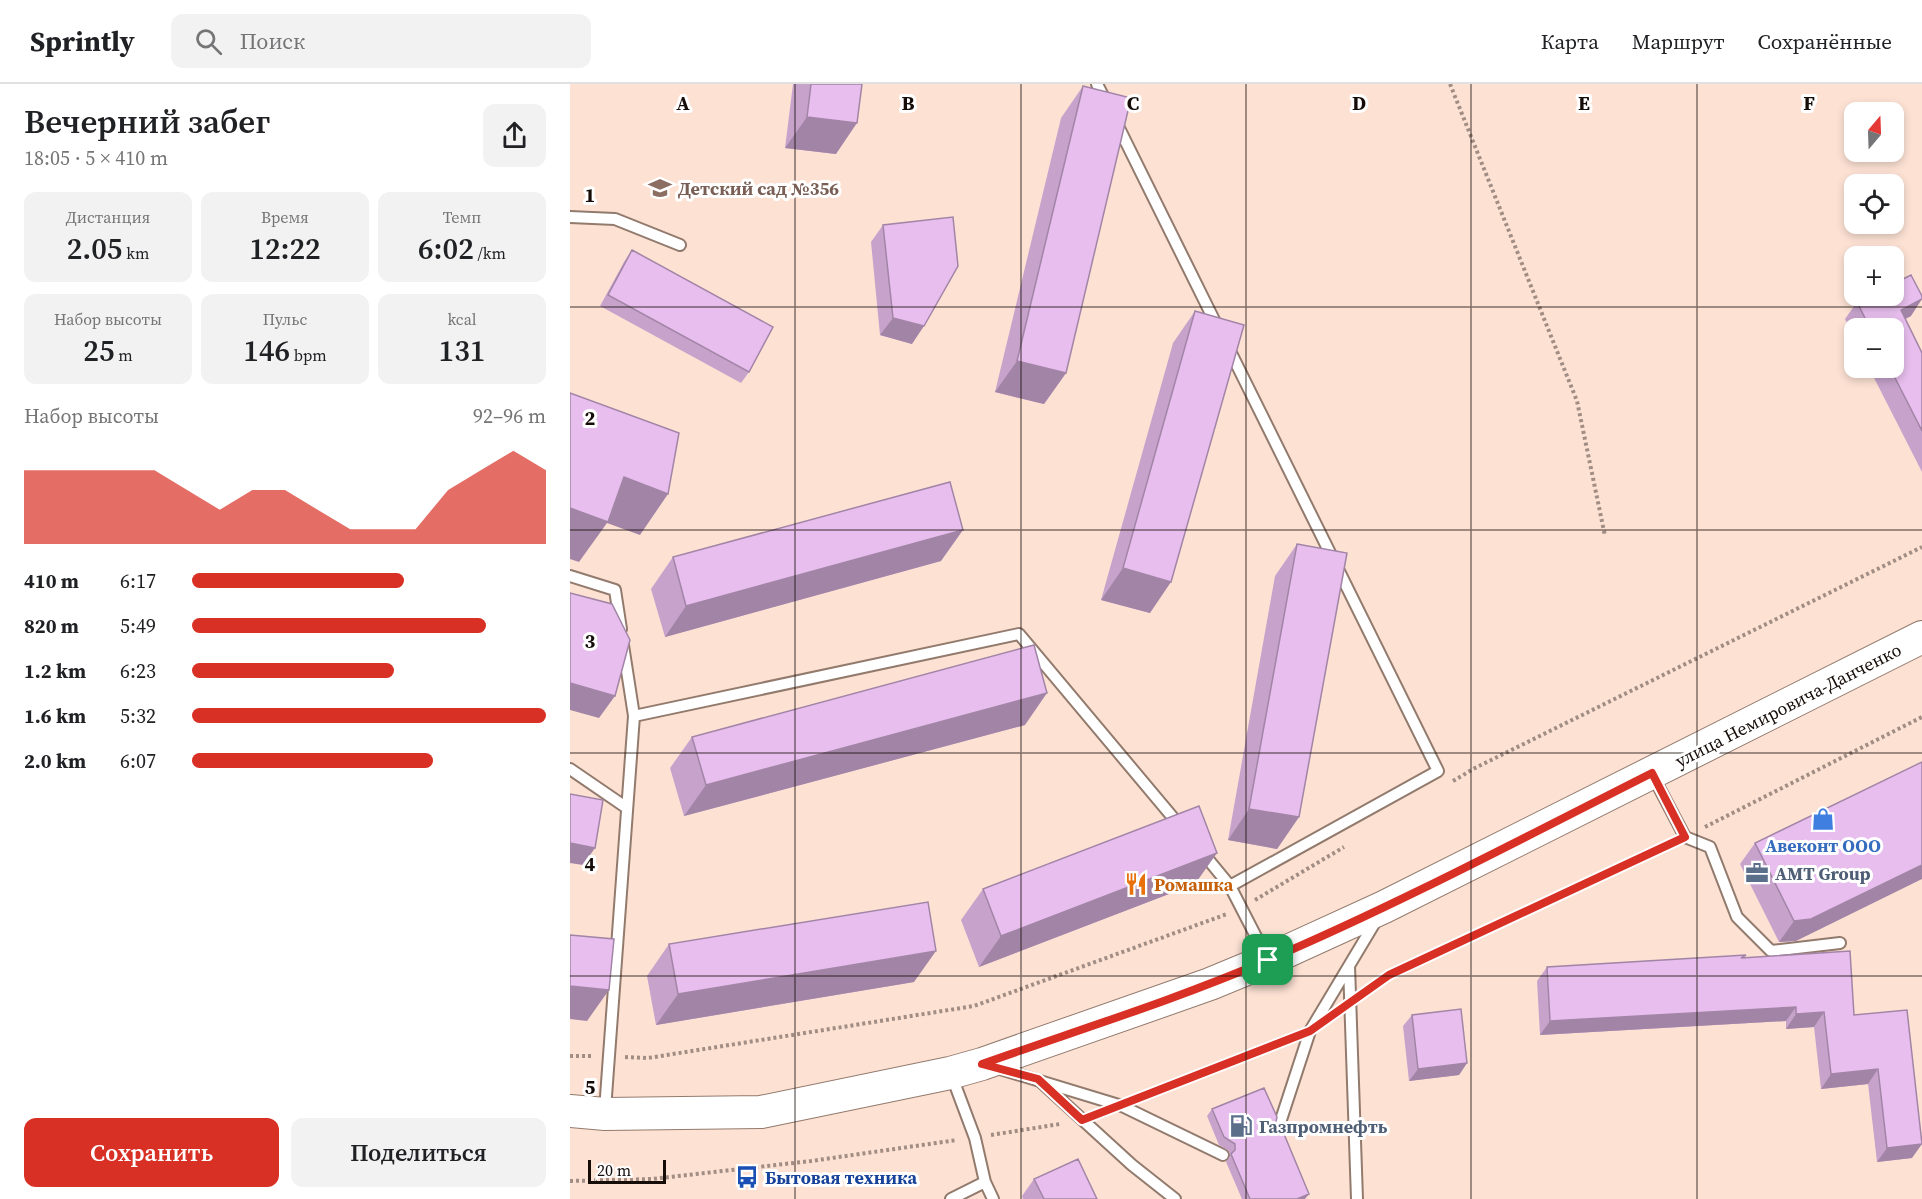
<!DOCTYPE html>
<html lang="ru">
<head>
<meta charset="utf-8">
<style>
	:root { --surface:#fff; --page:#f2f2f2; --text:#202124; --muted:#757577; --line:#e0e0e0; --accent:#d93025 }
	body { margin:0; font-family:"Source Serif 4",serif; background:var(--page); color:var(--text); height:100vh; display:flex; flex-direction:column; font-size:22px; white-space:nowrap }
	* { box-sizing:border-box; margin:0 }
	p { font-size:20px; color:var(--muted) }
	.icon { flex:none; width:33px; height:33px; fill:none; stroke:currentColor; stroke-width:2; stroke-linecap:round; stroke-linejoin:round }
	.map { position:relative; flex:1; overflow:hidden }
	.panel { display:flex; flex-direction:column; background:var(--surface); width:570px }
	.panel>* { flex:none }
	.needle { width:39px; rotate:19deg }
	.buttons { position:absolute; left:1274px; top:18px; display:grid; gap:12px }
	.buttons a { display:grid; place-items:center; width:60px; height:60px; border-radius:12px; background:var(--surface); box-shadow:0 3px 9px #0003; font-size:30px }
	.scale { position:absolute; left:18px; bottom:15px; width:78px; box-sizing:border-box; padding-left:6px; border:3px solid #150c08; border-top:0; font-size:16px; line-height:21px; white-space:nowrap; color:#150c08; -webkit-text-stroke:4px #fff; paint-order:stroke }
	.pin { position:absolute; display:grid; place-items:center; width:51px; height:51px; color:#fff; margin:-26px; border-radius:12px; box-shadow:0 3px 9px #0006 }
	.round { display:grid; place-items:center; flex:none; width:63px; height:63px; border-radius:12px; background:var(--page) }
	.summary { display:flex; align-items:center; justify-content:space-between; height:102px; padding:0 24px }
	h1 { font-size:33px; font-weight:600; line-height:45px }
	.stats { display:grid; grid-template-columns:repeat(3,1fr); gap:9px; height:102px; padding:6px 24px }
	.stats div { display:grid; align-content:center; border-radius:12px; background:var(--page); text-align:center }
	.stats b { font-size:30px; font-weight:600 }
	.stats small { font-size:16px; font-weight:400 }
	.stats p { font-size:16px }
	.chart { height:168px; padding:12px 24px }
	.chart p { display:flex; justify-content:space-between }
	.chart svg { width:100%; height:108px; margin-top:6px; fill:var(--accent); opacity:.7 }
	.cta { display:flex; gap:12px; margin-top:auto; padding:12px 24px }
	.cta a { flex:1; height:69px; border-radius:12px; background:var(--accent); color:#fff; font-size:24px; font-weight:600; line-height:69px; text-align:center }
	.cta a+a { background:var(--page); color:var(--text) }
	ul { padding:0 24px; list-style:none; font-size:20px }
	li { display:grid; grid-template-columns:96px 72px 1fr; align-items:center; height:45px }
	li i { height:15px; border-radius:8px; background:var(--accent) }
	header { display:flex; align-items:center; gap:36px; box-sizing:border-box; height:84px; padding:0 30px; background:var(--surface); border-bottom:2px solid var(--line) }
	header strong { font-size:28px }
	nav { display:flex; gap:33px; margin-inline-start:auto; font-size:21px }
	.search { width:420px; height:54px; background:var(--page); display:flex; align-items:center; gap:15px; box-sizing:border-box; padding:0 21px; border-radius:12px; color:var(--muted); font-size:22px }
	main { display:flex; flex:1; min-height:0 }
	.map>svg:first-child { display:block }
	.lines { fill:none; stroke-linecap:round; stroke-linejoin:round }
	.service-casing { stroke:#927a6d; stroke-width:14 }
	.primary-casing { stroke:#927a6d; stroke-width:34 }
	.path { stroke:#a18d83; stroke-width:4; stroke-dasharray:3 3; stroke-linecap:butt }
	.service { stroke:#fff; stroke-width:10 }
	.primary { stroke:#fff; stroke-width:32 }
	.wall { fill:#c7a3cc }
	.shaded-wall { fill:#a285a6 }
	.building { fill:#e7beed; stroke:#a285a6; stroke-width:1.5 }
	.route-casing { stroke:#fff; stroke-width:12 }
	.route { stroke:#d93025; stroke-width:8 }
	.grid { fill:none; stroke:#150c08; stroke-width:1.5; stroke-opacity:0.55 }
	.labels { text-anchor:middle; dominant-baseline:central; stroke-width:6; stroke-linejoin:round; paint-order:stroke }
	.education-label { font-size:18px; font-weight:bold; fill:#785e54; stroke:#fff; text-anchor:start }
	.street-label { font-size:18px; fill:#150c08; stroke:#fff }
	.shop-label { font-size:18px; font-weight:bold; fill:#366cbe; stroke:#fff }
	.service-label { font-size:18px; font-weight:bold; fill:#4e5e75; stroke:#fff; text-anchor:start }
	.food-label { font-size:18px; font-weight:bold; fill:#c56008; stroke:#fff; text-anchor:start }
	.transit-label { font-size:18px; font-weight:bold; fill:#164399; stroke:#fff; text-anchor:start }
	.grid-label { font-size:20px; text-anchor:middle; font-weight:bold; fill:#150c08; stroke:#fff; stroke-width:6; stroke-linejoin:round; paint-order:stroke }
</style>
</head>
<body>
<header>
<strong>Sprintly</strong>
<div class="search"><svg class="icon" aria-label="search" viewBox="0 0 24 24"><circle cx="10" cy="10" r="6"/><path d="M15 15l6 6"/></svg>Поиск</div>
<nav><a>Карта</a><a>Маршрут</a><a>Сохранённые</a></nav>
</header>
<main>
<section class="panel">
<div class="summary"><div><h1>Вечерний забег</h1><p>18:05 · 5 × 410 m</p></div><a class="round"><svg class="icon" aria-label="share" viewBox="0 0 24 24"><path d="M12 15V3M7 8l5-5 5 5M5 13v7h14v-7"/></svg></a></div>
<div class="stats">
<div><p>Дистанция</p><b>2.05<small> km</small></b></div>
<div><p>Время</p><b>12:22</b></div>
<div><p>Темп</p><b>6:02<small> /km</small></b></div>
</div>
<div class="stats">
<div><p>Набор высоты</p><b>25<small> m</small></b></div>
<div><p>Пульс</p><b>146<small> bpm</small></b></div>
<div><p>kcal</p><b>131</b></div>
</div>
<div class="chart"><p><span>Набор высоты</span>92–96 m</p>
<svg viewBox="0 0 160 44" preserveAspectRatio="none"><path d="M0 44V14L10 14L20 14L30 14L40 14L50 22L60 30L70 22L80 22L90 30L100 38L110 38L120 38L130 22L140 14L150 6L160 14V44z"/></svg>
</div>
<ul>
<li><b>410 m</b>6:17<i style="width:60%"></i></li>
<li><b>820 m</b>5:49<i style="width:83%"></i></li>
<li><b>1.2 km</b>6:23<i style="width:57%"></i></li>
<li><b>1.6 km</b>5:32<i style="width:100%"></i></li>
<li><b>2.0 km</b>6:07<i style="width:68%"></i></li>
</ul>
<div class="cta"><a>Сохранить</a><a>Поделиться</a></div>
</section>
<div class="map">
<svg width="1352" height="1115" viewBox="0 0 1352 1115">
	<rect width="100%" height="100%" fill="#fde2d4"/>
	<g class="lines">
		<g class="service-casing">
			<path id="service" d="M527 0 536 18
				M547 40 648 244
				M0 133 45 135 110 161
				M658 263 868 687 660 802
				M0 492 45 506 51 545
				M64 632 449 550 610 742
				M0 685 57 724
				M1083 692 1115 753 1140 763 1167 833 1201 867 1270 859
				M632 768 660 802 697 874
				M779 882 787 1115
				M427 984 552 1022 653 1071
				M381 990 405 1054 415 1098
				M470 997 562 1081 605 1115
				M35 1026 64 632 53 561
				M706 1051 740 947 807 835
				M381 1115 415 1098 423 1115"/>
		</g>
		<g class="primary-casing">
			<path id="primary" d="M0 1027 35 1030 191 1028 380 989 412 980 640 900 698 876 814 823 1352 553"/>
		</g>
		<path class="path" d="M880 0 1007 317 1035 452
			M883 697 905 684 1352 463
			M1135 743 1352 633
			M685 816 774 763
			M797 906 819 890 1098 760
			M0 972H23
			M55 973 78 974 404 922 657 830
			M574 1013 718 956
			M421 1051 490 1040
			M0 1097 82 1095 241 1077 387 1056"/>
		<use href="#service" class="service"/>
		<use href="#primary" class="primary"/>
	</g>
	<path class="wall" d="M223 0H292L266 70 215 64Z
		M513 2 496 289 474 320 425 308 491 34Z
		M313 141 342 260 310 251 301 158Z
		M62 166 179 288 171 299 30 222 54 178Z
		M1287 218 1341 232 1335 235 1352 269V388L1299 284H1323V244H1284V253L1275 235Z
		M625 227 580 529 531 516 603 259Z
		M727 460 729 733 707 765 658 756 705 492Z
		M103 473 371 477 95 553 81 505Z
		M455 641 114 732 100 684 122 653Z
		M1352 678 1226 857 1209 858 1170 780 1185 759Z
		M625 800 409 883 391 836 413 805Z
		M99 860 344 898 86 941 77 892Z
		M1174 874 1284 931 1337 926 1342 1074 1307 1078 1298 1000 1251 1005 1244 943 1216 945V937L970 951 967 897 977 883Z
		M842 931 897 979 889 991 839 997 833 942Z
		M642 1025 704 1046 735 1115H672L656 1078 660 1072 659 1067 649 1061 637 1032Z
		M464 1095 527 1115H453L452 1112Z"/>
	<path class="shaded-wall" d="M237 33 287 39 266 70 215 64Z
		M1352 215 1341 232 1319 243 1331 226Z
		M323 234 354 242 342 260 310 251Z
		M447 277 496 289 474 320 425 308Z
		M54 393 98 410 70 451 37 439 9 478 0 475V424Z
		M393 446 371 477 95 553 116 522Z
		M553 484 601 498 580 529 531 516Z
		M0 599 45 612 29 634 0 626Z
		M477 609 455 641 114 732 136 701Z
		M679 725 729 733 707 765 658 756Z
		M0 759 25 764 13 781 0 779Z
		M647 769 625 800 409 883 431 852Z
		M1352 781V795L1226 857 1209 858 1224 837Z
		M366 867 344 898 86 941 108 910Z
		M0 902 39 906 17 937 0 935Z
		M1226 923 1216 937 970 951 980 937Z
		M1254 928 1244 943 1216 945 1226 930Z
		M897 979 889 991 839 997 848 985Z
		M1308 985 1298 1000 1251 1005 1261 990Z
		M1352 1060 1342 1074 1307 1078 1317 1064Z
		M739 1110 735 1115H727Z"/>
	<path class="building" d="M241 0H292L287 39 237 33Z
		M513 2 561 14 496 289 447 277Z
		M383 133 388 182 354 242 323 234 313 141Z
		M62 166 203 243 179 288 38 211Z
		M1341 191 1352 212V215L1331 226 1352 269V347L1320 284H1323V244H1300L1287 218 1299 212H1323V200Z
		M625 227 674 241 601 498 553 484Z
		M0 309 109 349 98 410 54 393 38 438 0 424Z
		M380 398 393 446 116 522 103 473Z
		M727 460 777 469 729 733 679 725Z
		M0 509 42 520 60 556 45 612 0 599Z
		M464 561 477 609 136 701 122 653Z
		M1352 678V781L1241 835 1224 837 1185 759Z
		M0 710 33 716 25 764 0 759Z
		M629 722 647 769 431 852 413 805Z
		M358 818 366 867 108 910 99 860Z
		M0 851 44 855 39 906 0 902Z
		M1280 867 1284 931 1337 926 1352 1060 1317 1064 1308 985 1261 990 1254 928 1226 930V923L980 937 977 883 1176 871 1171 874Z
		M891 925 897 979 848 985 842 931Z
		M694 1004 707 1033 704 1046 708 1050H714L739 1110 727 1115H680L661 1070 665 1066V1060L654 1053 642 1025Z
		M508 1075 527 1115H474L464 1095Z"/>
	<g class="lines">
		<g class="route-casing">
			<path id="route" d="M1082 689 1115 753 819 891 740 947 512 1036 468 995 412 980C508 946 605 916 698 876 829 820 955 753 1082 689Z"/>
		</g>
		<use href="#route" class="route"/>
	</g>
	<path class="grid" d="M225 0V1115M451 0V1115M676 0V1115M901 0V1115M1127 0V1115M0 223H1352M0 446H1352M0 669H1352M0 892H1352"/>
	<defs>
		<g id="school-bare" transform="scale(1.8)"><path d="M0-5L7-2L0 1L-7-2ZM-4 1L0 2.5L4 1V4Q0 6-4 4Z" fill="#8d6e63" stroke="#fff" stroke-width="2.5" paint-order="stroke"/></g>
		<g id="shop-bare" transform="scale(1.8)"><path d="M-5-2.5h2.3a2.7 3.5 0 0 1 5.4 0H5L5.5 6h-11ZM-1.5-2.5h3a1.5 2.3 0 0 0-3 0Z" fill="#3f7fe0" stroke="#fff" stroke-width="2.5" paint-order="stroke"/></g>
		<g id="office-bare" transform="scale(1.8)"><path d="M-6-3h4V-5.5h4V-3h4V5H-6ZM-1-4.5V-3h2v-1.5ZM-6 0V1H6V0Z" fill="#5c6f8a" stroke="#fff" stroke-width="2.5" paint-order="stroke"/></g>
		<g id="restaurant-bare" transform="scale(1.8)"><path d="M-5-6h1v4h1v-4h1v4h1v-4h1v5L-1.5 .5V6h-2V.5L-5-1ZM5-6V6H3V1.5H1.5Q1.5-4 5-6Z" fill="#e8710a" stroke="#fff" stroke-width="2.5" paint-order="stroke"/></g>
		<g id="fuel-bare" transform="scale(1.8)"><path d="M-5.5-6h7V0h2V4h1.3V-2.5L3-4.5l.8-.8L6-3V5H2.5V1h-1V6h-7ZM-4.2-4.7v3.2H.2V-4.7Z" fill="#5c6f8a" stroke="#fff" stroke-width="2.5" paint-order="stroke"/></g>
		<g id="bus-bare" transform="scale(1.8)"><path d="M-5-6H5V4H4V6H2V4H-2V6H-4V4H-5ZM-3.5-4V0h7V-4ZM-3.5 1.2v1.5H-2V1.2ZM2 1.2v1.5H3.5V1.2Z" fill="#1a4fb4" stroke="#fff" stroke-width="2.5" paint-order="stroke"/></g>
	</defs>
	<g fill-rule="evenodd">
		<use href="#school-bare" x="90" y="104"/>
		<use href="#shop-bare" x="1253" y="735"/>
		<use href="#office-bare" x="1187" y="789"/>
		<use href="#restaurant-bare" x="566" y="800"/>
		<use href="#fuel-bare" x="671" y="1042"/>
		<use href="#bus-bare" x="177" y="1093"/>
	</g>
	<g class="labels">
		<g class="education-label">
			<text x="108" y="104">Детский сад №356</text>
		</g>
		<g class="street-label">
			<text transform="translate(1218 621) rotate(-27)">улица Немировича-Данченко</text>
		</g>
		<g class="shop-label">
			<text x="1253" y="761">Авеконт ООО</text>
		</g>
		<g class="service-label">
			<text x="1205" y="789">АМТ Group</text>
			<text x="689" y="1042">Газпромнефть</text>
		</g>
		<g class="food-label">
			<text x="584" y="800">Ромашка</text>
		</g>
		<g class="transit-label">
			<text x="195" y="1093">Бытовая техника</text>
		</g>
	</g>
	<g class="grid-label">
		<text x="113" y="26">A</text>
		<text x="338" y="26">B</text>
		<text x="563" y="26">C</text>
		<text x="789" y="26">D</text>
		<text x="1014" y="26">E</text>
		<text x="1239" y="26">F</text>
		<text x="20" y="118">1</text>
		<text x="20" y="341">2</text>
		<text x="20" y="564">3</text>
		<text x="20" y="787">4</text>
		<text x="20" y="1010">5</text>
	</g>
</svg>
<div class="buttons">
<a><svg class="needle" viewBox="-14 -14 28 28"><path d="M0-13l5 13h-10z" fill="#e53935"/><path d="M0 13l5-13h-10z" fill="#757577"/></svg></a>
<a><svg class="icon" aria-label="locate" viewBox="0 0 24 24"><circle cx="12" cy="12" r="6"/><path d="M12 2v4M12 18v4M2 12h4M18 12h4"/></svg></a>
<a>+</a>
<a>−</a>
</div>
<div class="scale">20 m</div>
<div class="pin" style="left:698px;top:876px;background:#1e9e55"><svg class="icon" aria-label="arrive" viewBox="0 0 24 24"><path d="M6 21V4h12l-3 4 3 4H6"/></svg></div>
</div>
</main>
</body>
</html>
